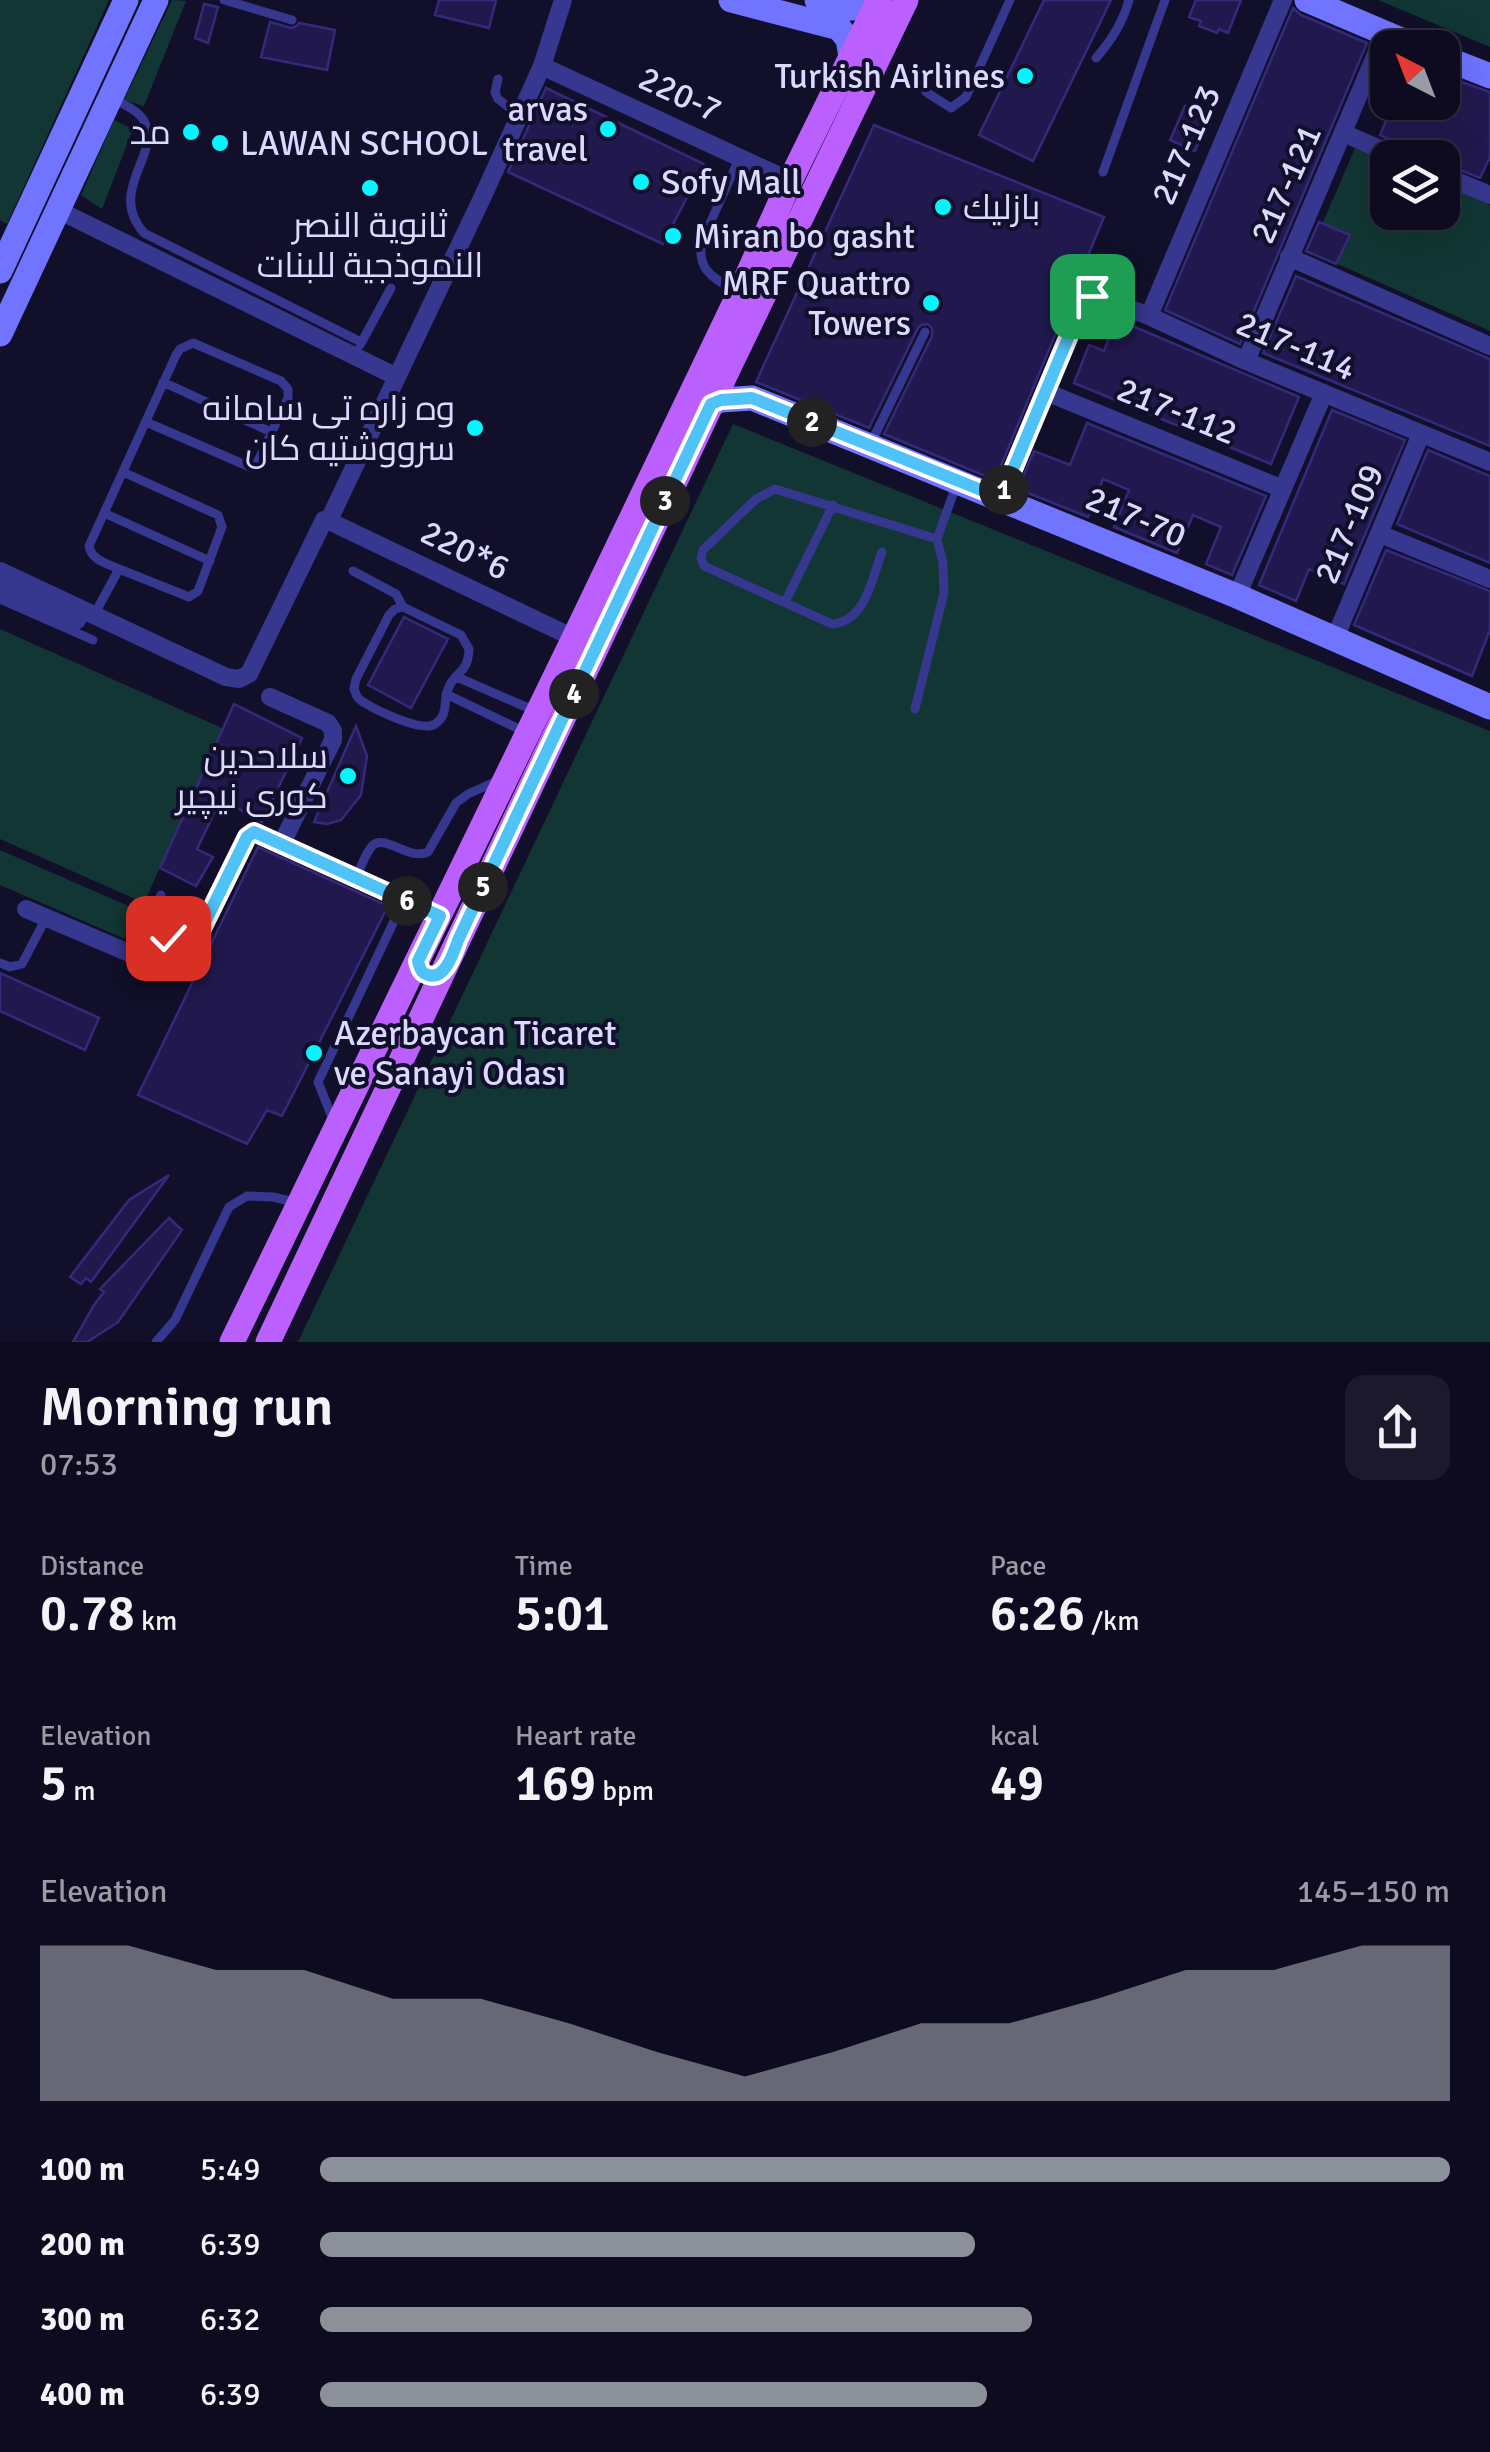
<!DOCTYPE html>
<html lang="en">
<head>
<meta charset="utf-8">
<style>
	:root { --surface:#0e0b20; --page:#1c192d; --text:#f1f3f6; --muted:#9b9ba5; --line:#2e2b3e; --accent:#8c9099 }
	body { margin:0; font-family:Signika,Cairo,sans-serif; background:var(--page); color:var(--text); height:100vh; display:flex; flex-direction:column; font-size:38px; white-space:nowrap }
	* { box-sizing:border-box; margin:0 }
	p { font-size:32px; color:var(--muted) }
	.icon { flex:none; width:55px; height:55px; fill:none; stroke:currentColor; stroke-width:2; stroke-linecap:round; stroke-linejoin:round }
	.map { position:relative; height:1342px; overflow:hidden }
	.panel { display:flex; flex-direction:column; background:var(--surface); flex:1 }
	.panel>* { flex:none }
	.needle { width:65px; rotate:318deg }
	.controls { position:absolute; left:1370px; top:30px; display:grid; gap:20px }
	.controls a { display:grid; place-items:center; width:90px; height:90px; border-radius:20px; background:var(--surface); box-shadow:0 10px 40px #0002,0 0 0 2px var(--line); font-size:50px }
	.pin { position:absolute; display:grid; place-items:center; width:85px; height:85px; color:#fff; margin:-42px; border-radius:20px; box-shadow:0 5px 15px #0006 }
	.km { position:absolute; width:50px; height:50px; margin:-25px; border-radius:50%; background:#222; color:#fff; font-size:28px; line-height:50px; text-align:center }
	.round { display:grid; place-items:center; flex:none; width:105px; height:105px; border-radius:20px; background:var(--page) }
	.head { display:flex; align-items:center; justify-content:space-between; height:170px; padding:0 40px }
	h1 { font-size:55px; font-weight:600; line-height:75px }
	.figures { display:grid; grid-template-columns:repeat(3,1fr); gap:15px; height:170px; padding:10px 40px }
	.figures div { display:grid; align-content:center }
	.figures b { font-size:50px; font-weight:600 }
	.figures small { font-size:28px; font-weight:400 }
	.figures p { font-size:28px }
	.chart { height:280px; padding:20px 40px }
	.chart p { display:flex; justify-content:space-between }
	.chart svg { width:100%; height:180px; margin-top:10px; fill:var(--accent); opacity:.7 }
	ul { padding:0 40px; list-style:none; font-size:32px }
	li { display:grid; grid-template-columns:160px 120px 1fr; align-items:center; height:75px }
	li i { height:25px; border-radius:12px; background:var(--accent) }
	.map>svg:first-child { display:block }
	.green { fill:#113633 }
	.building { fill:#21194e; stroke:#35297c; stroke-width:2.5 }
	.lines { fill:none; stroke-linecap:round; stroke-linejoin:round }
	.lane { stroke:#36378e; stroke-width:9 }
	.street { stroke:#36378e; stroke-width:18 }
	.secondary { stroke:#7074ff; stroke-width:25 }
	.primary { stroke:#bb60ff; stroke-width:25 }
	.route-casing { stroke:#fff; stroke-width:20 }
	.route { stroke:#4fc3f7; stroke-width:12 }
	.poi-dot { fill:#05f4ff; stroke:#120f2b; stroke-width:4 }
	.labels { text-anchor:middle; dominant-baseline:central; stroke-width:8; stroke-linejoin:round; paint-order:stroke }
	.poi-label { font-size:35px; fill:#dbd9ff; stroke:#120f2b; text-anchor:end }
	.street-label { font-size:35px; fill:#dbd9ff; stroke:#120f2b }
</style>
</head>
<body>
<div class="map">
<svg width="1490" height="1342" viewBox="0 0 1490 1342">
	<rect width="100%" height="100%" fill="#120f2b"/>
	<path class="green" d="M0 0H109L7 224 0 220Z
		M172 0 186 1 144 106 124 100Z
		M1378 0H1490V47Z
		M114 120 133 129 102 209 81 195Z
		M1356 146 1387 160 1388 212H1442L1443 184 1490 205V331L1310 252Z
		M733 424 1490 731V1342H298Z
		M0 629 222 728 144 903 0 839Z
		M0 850 133 908 125 939 0 885Z"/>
	<path class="building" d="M439 0H496L489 28 435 15Z
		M1044 0H1111L1033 161 979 135Z
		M1196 0H1241L1228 33 1219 29 1217 33 1199 26 1201 21 1189 17Z
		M204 4 218 7 208 43 195 38Z
		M1293 8 1301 15 1367 43 1240 344 1165 310Z
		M270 22 291 28 297 26 299 23 335 30 327 70 261 57Z
		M1442 75 1490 92V157L1480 178 1442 163V158H1422L1412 154 1406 147 1380 135 1394 102H1442Z
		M546 88 704 164 663 244 508 172Z
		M1185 106 1210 117 1195 151 1170 140Z
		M874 125 1104 217 995 480 884 434 932 336V328L928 324 921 325 918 328 869 428 756 382Z
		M1319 222 1350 235 1336 264 1306 251Z
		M1296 276 1490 359V446L1263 353Z
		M1116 319 1299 397 1271 464 1074 383 1089 345 1104 351Z
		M1332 410 1405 440 1344 584 1309 569 1296 601 1259 585Z
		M1087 423 1266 496 1232 575 1206 564 1221 527 1193 515 1177 553 1114 527 1129 490 1115 484 1103 479 1088 517 1018 489 1034 451 1070 465Z
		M1428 450 1490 476V563L1397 524Z
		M1386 550 1490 591V630L1472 676 1354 625Z
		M404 617 448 639 411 708 368 685Z
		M234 704 302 738 262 822 221 799 197 849 213 857 196 886 160 868Z
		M356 726 367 756 361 795 341 820 327 824 314 822Z
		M258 847 388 906 282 1116 267 1110 247 1144 138 1095Z
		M0 973 99 1018 85 1050 0 1011Z
		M169 1175 91 1282 86 1278 81 1284 70 1277 129 1200Z
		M169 1218 182 1230 118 1322 87 1342H73L94 1305 104 1292 100 1289Z"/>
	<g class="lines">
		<path class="lane" d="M224 0 292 20
			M1096 58C1111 41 1123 22 1129 0
			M498 79 495 92 498 99 519 115
			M926 92 951 108 966 97 1010 0
			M112 98C123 104 138 110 144 121 163 153 106 190 144 233L361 342
			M1103 172 1165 0
			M737 292C714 278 696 271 702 241L739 159
			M360 345 391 288
			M163 382 271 432
			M871 443 925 332
			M104 513 210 561
			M882 552C872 577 866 622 832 624L704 566 701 558 703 550 756 499 775 489 937 539
			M119 569 189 597 198 591 222 527 218 515 123 472
			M353 571 396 594 403 607
			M0 599 93 640
			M785 602 833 505
			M403 607 461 635 469 649C468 675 455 670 448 689 443 701 449 715 435 724 422 733 376 710 363 702 356 697 357 696 354 689L356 679 389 615 395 609Z
			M94 615 119 569C108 564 91 560 89 546L176 355 180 349 193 343 281 381 288 389V398L256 465 250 467 146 422
			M457 677 526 707H537
			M446 694 525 732
			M915 709 944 593 943 563 937 539 957 483
			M356 877C361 868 365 854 372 846 385 833 408 861 428 852L456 803 468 794 497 781
			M0 963 10 967 22 964 46 918
			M156 965 168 938 151 924 149 919 161 895
			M332 1117 318 1082 404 900
			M156 1342 175 1320 229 1207 247 1196 273 1197 298 1203"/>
		<path class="street" d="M542 66 790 181
			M1343 133 1401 158
			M1442 175 1490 195
			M58 210 397 377
			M1289 257 1490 346
			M1149 316 1283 0
			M1246 361 1385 33
			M1046 392 1283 489
			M1001 498 1081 307 1091 296 1102 298 1149 316 1246 361 1490 462
			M329 520 333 523 574 638
			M1380 534 1490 579
			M0 571 226 677 239 679 249 674 324 520H329L483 196 542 66 563 0
			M0 586 77 620
			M1237 596 1324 393
			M1335 638 1421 434
			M270 697 328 723 333 731V740L282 843
			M26 909 171 971H177L183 967 247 837 254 832 439 916"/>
		<path class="secondary" d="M731 0 839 28 848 39 851 57
			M817 0C840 6 851 15 873 0
			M1307 0 1420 48
			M1442 57 1490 76
			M0 271 126 0
			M0 334 156 0
			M711 404 721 400 752 398 1237 596 1490 707"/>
		<path class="primary" d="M232 1342 574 638 739 294 790 181 879 0
			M268 1342 732 361 906 0"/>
	</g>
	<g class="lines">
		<g class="route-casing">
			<path id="route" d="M168 938 156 965C165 969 174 975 183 967L247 837 254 832 440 916 418 961C420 968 420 972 428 975 446 981 454 950 459 938L711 404 721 400 752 398 1001 498 1081 307 1092 296"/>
		</g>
		<use href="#route" class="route"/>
	</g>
	<g class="poi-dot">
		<circle cx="1025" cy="76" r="10"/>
		<circle cx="608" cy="129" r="10"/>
		<circle cx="191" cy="132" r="10"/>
		<circle cx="220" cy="143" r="10"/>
		<circle cx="641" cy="182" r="10"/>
		<circle cx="370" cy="188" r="10"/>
		<circle cx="943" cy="207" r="10"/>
		<circle cx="673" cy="236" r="10"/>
		<circle cx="931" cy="303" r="10"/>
		<circle cx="475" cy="428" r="10"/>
		<circle cx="348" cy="776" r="10"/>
		<circle cx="314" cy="1053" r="10"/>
	</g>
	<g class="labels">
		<g class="poi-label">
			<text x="1005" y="76">Turkish Airlines</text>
			<text x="588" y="109">arvas<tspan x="588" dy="40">travel</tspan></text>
			<text x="171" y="132">مد</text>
			<text x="240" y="143" text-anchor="start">LAWAN SCHOOL</text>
			<text x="661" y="182" text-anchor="start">Sofy Mall</text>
			<text x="963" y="207" text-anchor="start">بازليك</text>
			<text x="370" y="225" text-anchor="middle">ثانوية النصر<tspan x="370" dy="40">النموذجية للبنات</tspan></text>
			<text x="693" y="236" text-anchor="start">Miran bo gasht</text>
			<text x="911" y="283">MRF Quattro<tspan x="911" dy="40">Towers</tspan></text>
			<text x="455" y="408">وه زاره تى سامانه<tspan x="455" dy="40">سرووشتيه كان</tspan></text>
			<text x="328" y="756">سلاحدین<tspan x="328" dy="40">كوری نیچیر</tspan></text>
			<text x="334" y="1033" text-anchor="start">Azerbaycan Ticaret<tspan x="334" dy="40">ve Sanayi Odası</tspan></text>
		</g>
		<g class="street-label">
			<text transform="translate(680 94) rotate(25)">220-7</text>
			<text transform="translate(1186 145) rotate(-67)">217-123</text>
			<text transform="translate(1286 184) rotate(-66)">217-121</text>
			<text transform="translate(1296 346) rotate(23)">217-114</text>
			<text transform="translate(1177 411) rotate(22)">217-112</text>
			<text transform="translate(1136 517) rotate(23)">217-70</text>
			<text transform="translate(1349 524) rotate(-67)">217-109</text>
			<text transform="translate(465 550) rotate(26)">220*6</text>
		</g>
	</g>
</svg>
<div class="controls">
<a><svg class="needle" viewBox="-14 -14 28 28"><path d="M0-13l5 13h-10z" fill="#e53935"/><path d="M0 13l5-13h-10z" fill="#9b9ba5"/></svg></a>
<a><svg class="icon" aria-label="layers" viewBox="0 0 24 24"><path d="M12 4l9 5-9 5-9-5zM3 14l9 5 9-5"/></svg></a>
</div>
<div class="pin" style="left:1092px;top:296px;background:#1e9e55"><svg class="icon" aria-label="arrive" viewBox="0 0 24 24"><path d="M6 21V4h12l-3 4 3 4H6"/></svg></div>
<div class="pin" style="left:168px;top:938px;background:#d93025"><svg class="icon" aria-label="check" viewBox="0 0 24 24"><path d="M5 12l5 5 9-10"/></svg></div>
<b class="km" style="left:1004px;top:490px">1</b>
<b class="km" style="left:812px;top:422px">2</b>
<b class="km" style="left:665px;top:501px">3</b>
<b class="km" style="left:574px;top:694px">4</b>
<b class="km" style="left:483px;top:887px">5</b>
<b class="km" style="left:407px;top:901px">6</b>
</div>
<section class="panel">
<div class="head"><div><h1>Morning run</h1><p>07:53</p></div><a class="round"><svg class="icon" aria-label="share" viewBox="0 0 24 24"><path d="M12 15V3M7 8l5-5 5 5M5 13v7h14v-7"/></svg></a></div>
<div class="figures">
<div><p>Distance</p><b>0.78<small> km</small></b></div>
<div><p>Time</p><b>5:01</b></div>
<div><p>Pace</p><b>6:26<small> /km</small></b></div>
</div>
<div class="figures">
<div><p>Elevation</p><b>5<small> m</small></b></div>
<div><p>Heart rate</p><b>169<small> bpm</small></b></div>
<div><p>kcal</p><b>49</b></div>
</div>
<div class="chart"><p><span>Elevation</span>145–150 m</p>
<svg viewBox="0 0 160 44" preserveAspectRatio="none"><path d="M0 44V6L10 6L20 12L30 12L40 19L50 19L60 25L70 32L80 38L90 32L100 25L110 25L120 19L130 12L140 12L150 6L160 6V44z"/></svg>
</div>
<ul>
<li><b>100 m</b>5:49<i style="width:100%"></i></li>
<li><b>200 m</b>6:39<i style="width:58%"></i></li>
<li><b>300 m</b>6:32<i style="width:63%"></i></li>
<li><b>400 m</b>6:39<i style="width:59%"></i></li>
</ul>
</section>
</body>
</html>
